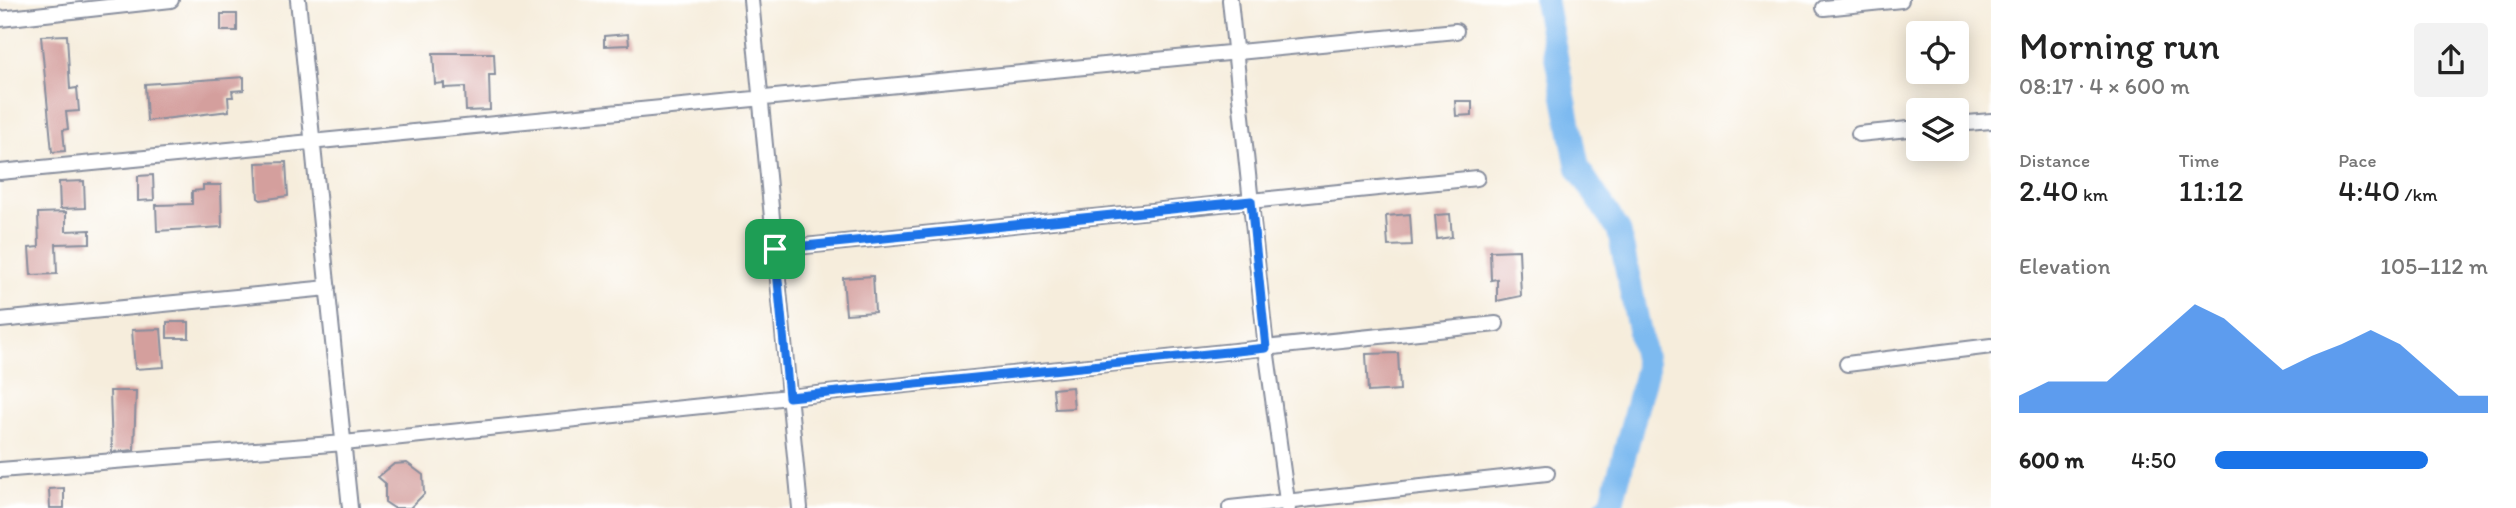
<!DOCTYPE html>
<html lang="en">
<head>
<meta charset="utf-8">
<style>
	:root { --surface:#fff; --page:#f2f2f2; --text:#222; --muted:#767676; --accent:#1a73e8 }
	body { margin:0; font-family:Itim,sans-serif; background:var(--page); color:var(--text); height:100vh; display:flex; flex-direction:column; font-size:26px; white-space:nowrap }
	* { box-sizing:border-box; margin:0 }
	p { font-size:23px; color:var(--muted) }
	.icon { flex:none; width:38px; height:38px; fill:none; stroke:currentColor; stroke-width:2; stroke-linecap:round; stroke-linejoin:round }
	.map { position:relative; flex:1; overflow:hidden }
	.side { display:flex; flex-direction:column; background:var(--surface); width:525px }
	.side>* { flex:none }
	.controls { position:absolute; left:1906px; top:21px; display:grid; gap:14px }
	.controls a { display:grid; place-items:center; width:63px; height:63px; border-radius:7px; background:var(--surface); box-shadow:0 4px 18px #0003; font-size:35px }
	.pin { position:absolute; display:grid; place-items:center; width:60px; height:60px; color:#fff; margin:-30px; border-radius:14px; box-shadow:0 4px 10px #0006 }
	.round { display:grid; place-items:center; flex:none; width:74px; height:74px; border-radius:7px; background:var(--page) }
	.headline { display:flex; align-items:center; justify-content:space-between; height:119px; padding:0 28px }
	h1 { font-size:38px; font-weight:600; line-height:52px }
	.metrics { display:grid; grid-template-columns:repeat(3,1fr); gap:10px; height:119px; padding:7px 28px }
	.metrics div { display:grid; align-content:center }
	.metrics b { font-size:30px; font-weight:600 }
	.metrics small { font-size:19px; font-weight:400 }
	.metrics p { font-size:19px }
	.chart { height:196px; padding:14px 28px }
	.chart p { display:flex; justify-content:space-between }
	.chart svg { width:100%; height:126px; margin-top:7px; fill:var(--accent); opacity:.7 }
	ul { padding:0 28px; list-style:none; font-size:23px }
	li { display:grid; grid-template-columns:112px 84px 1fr; align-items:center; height:52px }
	li i { height:18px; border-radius:9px; background:var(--accent) }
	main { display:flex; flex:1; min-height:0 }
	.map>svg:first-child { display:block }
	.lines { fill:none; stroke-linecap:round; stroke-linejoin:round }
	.river { stroke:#7dbaf0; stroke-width:24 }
	.building { fill:#d49f9d }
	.minor-casing { stroke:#888e9d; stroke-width:18 }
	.minor { stroke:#fff; stroke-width:14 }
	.route-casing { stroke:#fff; stroke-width:14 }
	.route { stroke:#1a73e8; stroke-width:9 }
</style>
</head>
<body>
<main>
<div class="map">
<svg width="1991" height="508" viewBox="0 0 1991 508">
	<rect width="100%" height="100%" fill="#fff"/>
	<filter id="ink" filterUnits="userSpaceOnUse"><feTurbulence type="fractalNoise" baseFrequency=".0143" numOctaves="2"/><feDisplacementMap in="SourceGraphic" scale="14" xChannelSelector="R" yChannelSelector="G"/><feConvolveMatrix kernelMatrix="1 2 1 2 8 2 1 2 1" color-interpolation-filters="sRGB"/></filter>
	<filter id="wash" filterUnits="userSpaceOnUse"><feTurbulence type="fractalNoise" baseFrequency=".00686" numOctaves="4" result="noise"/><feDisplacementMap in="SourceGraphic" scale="28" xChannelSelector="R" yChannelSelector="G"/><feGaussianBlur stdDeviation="1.57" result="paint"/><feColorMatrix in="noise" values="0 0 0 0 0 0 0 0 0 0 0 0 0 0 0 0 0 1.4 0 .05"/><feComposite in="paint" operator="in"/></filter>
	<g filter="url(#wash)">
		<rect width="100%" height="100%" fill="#f6eddc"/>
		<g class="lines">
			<path class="river" d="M1545 0 1578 168 1619 231 1647 368 1612 502 1606 508"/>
		</g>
		<g id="blocks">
			<path class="building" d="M221 14H237V31H221Z
				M628 34 629 45 604 46V36Z
				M67 35 70 89 77 88 79 111 66 112 68 129 63 130 65 151 52 152 41 36Z
				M433 53H494L495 75H489L490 110 466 111 465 87 444 88V83L435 84Z
				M244 77V90L232 91 233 97H228L229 111 147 121 145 84Z
				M1455 101H1472V115L1456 116Z
				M286 162 288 196 261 200 258 198 256 163Z
				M153 175 154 200 138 201V176Z
				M84 181 85 208 60 209 59 182Z
				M203 185H221L222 227 157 231 156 205 192 204V191L203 190Z
				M66 212V231L90 230V243L56 244 57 274 31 275 29 248 39 247 38 213Z
				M1410 214 1412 245 1388 246 1386 216Z
				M1450 214 1452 237 1437 239 1435 215Z
				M1519 250 1521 296 1497 301V279L1491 280 1490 251Z
				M873 276 875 312 846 314 843 278Z
				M167 322H189V338H167Z
				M161 329 164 367 135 369 132 330Z
				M1398 353 1400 390 1368 392 1366 354Z
				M1072 387 1074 408 1055 409 1053 389Z
				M110 391H136L134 450 112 452Z
				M407 463 423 475 424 494 410 508H394L385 502V483L378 477 394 464Z
				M64 488V508H50L49 489Z"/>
		</g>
	</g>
	<g filter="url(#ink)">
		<use href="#blocks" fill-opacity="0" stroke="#888e9d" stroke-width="2"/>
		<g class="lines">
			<g class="minor-casing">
				<path id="minor" d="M298 0 350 508
					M751 0 800 508
					M1230 0 1266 348 1288 508
					M1824 8 1901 0
					M0 19 171 0
					M1956 124 1991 121
					M1859 134 1918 128
					M0 172 1456 31
					M775 249 1477 178
					M0 320 328 288
					M1847 364 1991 346
					M0 470 344 443 1496 324
					M1230 508 1547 473"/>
			</g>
			<use href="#minor" class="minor"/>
		</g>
	</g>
	<g class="lines" filter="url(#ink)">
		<g class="route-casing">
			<path id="route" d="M1251 201 1266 348 789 397 775 249Z"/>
		</g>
		<use href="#route" class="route"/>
	</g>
</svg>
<div class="controls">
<a><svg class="icon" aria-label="locate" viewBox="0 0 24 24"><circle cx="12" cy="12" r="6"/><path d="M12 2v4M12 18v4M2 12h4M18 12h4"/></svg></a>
<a><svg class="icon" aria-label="layers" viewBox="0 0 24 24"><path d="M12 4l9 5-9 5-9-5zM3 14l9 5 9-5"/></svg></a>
</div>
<div class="pin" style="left:775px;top:249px;background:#1e9e55"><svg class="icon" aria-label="arrive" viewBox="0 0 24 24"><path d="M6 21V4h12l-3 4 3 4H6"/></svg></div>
</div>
<section class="side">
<div class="headline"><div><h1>Morning run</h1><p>08:17 · 4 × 600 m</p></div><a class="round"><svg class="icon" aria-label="share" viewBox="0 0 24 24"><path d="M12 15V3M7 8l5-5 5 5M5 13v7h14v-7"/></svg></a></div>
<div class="metrics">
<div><p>Distance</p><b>2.40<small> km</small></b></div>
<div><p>Time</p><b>11:12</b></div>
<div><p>Pace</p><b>4:40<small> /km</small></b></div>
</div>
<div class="chart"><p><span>Elevation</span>105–112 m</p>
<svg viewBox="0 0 160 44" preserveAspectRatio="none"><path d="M0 44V38L10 33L20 33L30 33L40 24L50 15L60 6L70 11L80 20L90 29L100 24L110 20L120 15L130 20L140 29L150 38L160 38V44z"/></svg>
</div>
<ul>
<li><b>600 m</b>4:50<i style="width:78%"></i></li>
</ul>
</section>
</main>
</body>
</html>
